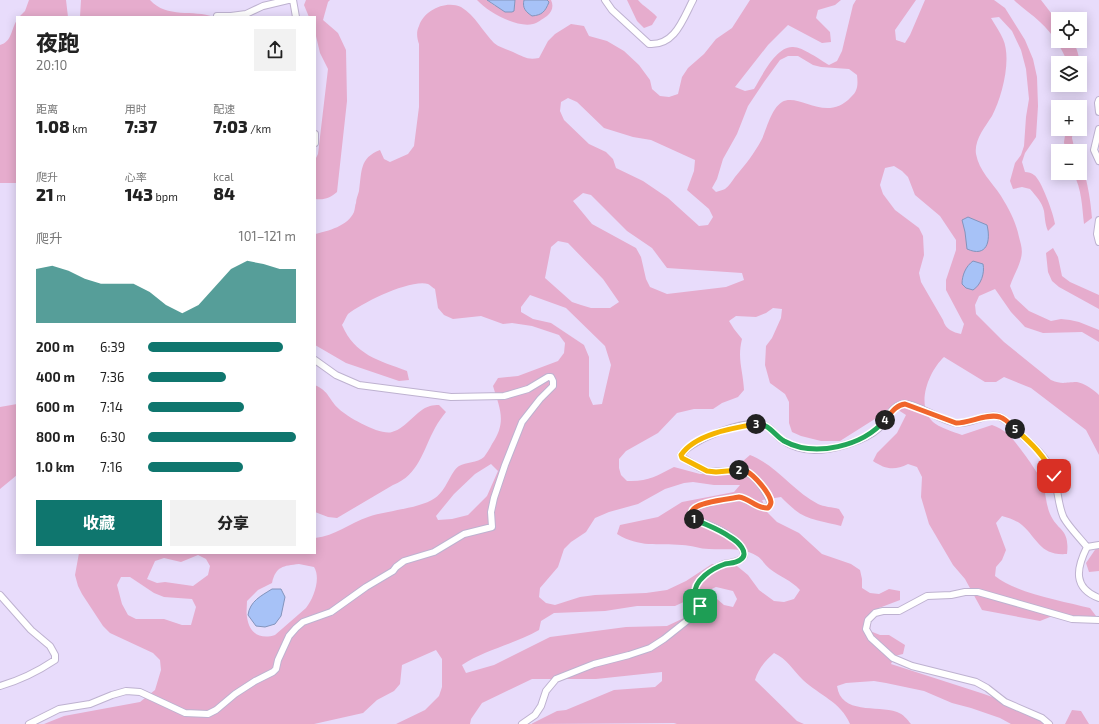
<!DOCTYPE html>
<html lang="zh">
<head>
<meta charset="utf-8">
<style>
	:root { --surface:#fff; --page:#f2f2f2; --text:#222; --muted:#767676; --accent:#0f766e }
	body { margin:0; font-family:"Exo 2","Noto Sans SC",sans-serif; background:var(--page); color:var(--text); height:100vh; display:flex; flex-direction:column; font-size:15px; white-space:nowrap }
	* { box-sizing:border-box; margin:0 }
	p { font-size:13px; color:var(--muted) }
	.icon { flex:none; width:22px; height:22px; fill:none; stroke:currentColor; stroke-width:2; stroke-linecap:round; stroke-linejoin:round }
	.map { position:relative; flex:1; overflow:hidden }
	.sheet { position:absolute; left:16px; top:16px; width:300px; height:538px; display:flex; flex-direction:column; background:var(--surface); border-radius:0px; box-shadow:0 2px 10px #0003 }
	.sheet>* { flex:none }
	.fabs { position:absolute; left:1051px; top:12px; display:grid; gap:8px }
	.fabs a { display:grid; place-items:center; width:36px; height:36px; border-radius:0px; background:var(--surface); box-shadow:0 2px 10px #0003; font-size:20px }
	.pin { position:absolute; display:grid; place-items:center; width:34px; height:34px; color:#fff; margin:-17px; border-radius:8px; box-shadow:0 2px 6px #0006 }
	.km { position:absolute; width:20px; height:20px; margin:-10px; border-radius:50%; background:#222; color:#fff; font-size:11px; line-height:20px; text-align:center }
	.round { display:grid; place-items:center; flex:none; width:42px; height:42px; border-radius:0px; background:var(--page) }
	.summary { display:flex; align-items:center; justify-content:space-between; height:68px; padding:0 20px }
	h1 { font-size:22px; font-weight:800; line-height:30px }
	.metrics { display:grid; grid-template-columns:repeat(3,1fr); gap:6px; height:68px; padding:4px 20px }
	.metrics div { display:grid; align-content:center }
	.metrics b { font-size:17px; font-weight:800 }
	.metrics small { font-size:11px; font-weight:400 }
	.metrics p { font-size:11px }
	.chart { height:112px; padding:8px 20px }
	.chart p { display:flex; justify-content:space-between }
	.chart svg { width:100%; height:72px; margin-top:4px; fill:var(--accent); opacity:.7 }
	.button { display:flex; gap:8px; margin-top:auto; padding:8px 20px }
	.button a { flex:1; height:46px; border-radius:0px; background:var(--accent); color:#fff; font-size:16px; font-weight:800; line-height:46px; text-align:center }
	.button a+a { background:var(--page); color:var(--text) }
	ul { padding:0 20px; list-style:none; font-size:13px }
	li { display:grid; grid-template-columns:64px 48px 1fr; align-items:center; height:30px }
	li i { height:10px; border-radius:5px; background:var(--accent) }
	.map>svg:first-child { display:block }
	.green { fill:#e6accd; fill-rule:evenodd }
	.water { fill:#a7c2f7; stroke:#8394bc }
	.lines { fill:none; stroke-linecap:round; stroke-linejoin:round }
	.minor-casing { stroke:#beb2d0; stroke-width:8 }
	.minor { stroke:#fff; stroke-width:6 }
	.split-1-casing { stroke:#fff; stroke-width:8 }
	.split-2-casing { stroke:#fff; stroke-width:8 }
	.split-3-casing { stroke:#fff; stroke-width:8 }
	.split-4-casing { stroke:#fff; stroke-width:8 }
	.split-5-casing { stroke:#fff; stroke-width:8 }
	.split-6-casing { stroke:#fff; stroke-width:8 }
	.split-1 { stroke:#22a559; stroke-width:5 }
	.split-2 { stroke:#f0652b; stroke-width:5 }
	.split-3 { stroke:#f5b400; stroke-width:5 }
	.split-4 { stroke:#22a559; stroke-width:5 }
	.split-5 { stroke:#f0652b; stroke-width:5 }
	.split-6 { stroke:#f5b400; stroke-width:5 }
</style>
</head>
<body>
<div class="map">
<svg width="1099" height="724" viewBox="0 0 1099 724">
	<rect width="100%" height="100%" fill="#e8dcfb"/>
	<path class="green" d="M29 0H66L68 17H19L25 11Z
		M81 0H150C167 19 193 9 214 17H80Z
		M306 0H330L328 2 323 20 338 33 346 50 347 101 337 192C330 198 325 200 315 199V160L318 154 328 69 320 53 315 32V17H309L304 5Z
		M477 0H487L495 6H515V0H524L523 4 549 2 547 0H551C554 6 552 12 547 16 542 19 538 23 533 24 516 28 488 12 477 0Z
		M627 0H638C644 7 651 10 657 17L652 25 644 28 637 21Z
		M750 0H841L835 5 818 10 816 18 830 32 831 42 822 43 788 25 768 45 735 87 745 91 754 89C762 76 776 46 793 47 803 47 820 60 829 65L837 61 842 51 853 5 856 0H916L895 30 896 40 905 43 910 35 925 0H994L1005 8 1025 40 1033 59 1037 77 1038 106 1036 137 1025 153 1022 162 1025 172C1028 172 1032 173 1034 175 1041 179 1054 215 1055 224L1048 231C1045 224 1045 218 1044 211 1042 202 1036 196 1030 189L1022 187 1013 189 1010 181 1015 163 1021 155 1024 146 1026 117 1029 99 1026 69 1021 50 1012 31 999 17 991 18C995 25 1000 32 1003 39 1012 59 1002 97 992 116 985 127 974 140 976 154 979 171 992 182 1001 196 1009 209 1016 222 1019 237 1021 245 1023 250 1021 258 1019 267 1013 277 1010 286L1015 298 1029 311 1051 321 1061 319 1070 320 1079 322 1099 330V342L1082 332 1043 333 1025 327 1011 312 995 289 979 296 975 305 976 314 1004 342 1051 380C1063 385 1065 382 1077 382 1084 383 1094 390 1099 395V455L1086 430 1031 388 1004 377 996 382H985L944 357C929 371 915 405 933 422 938 427 954 432 962 435L992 425C998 427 1003 430 1008 434 1016 442 1039 473 1043 484 1046 494 1046 505 1050 514 1058 532 1070 528 1067 554 1040 556 1038 539 1022 525 1016 520 1009 518 1002 516L996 523 1006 550 1002 560 996 567 995 576C1016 593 1063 601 1090 608L1096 616 1050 617 1040 621 982 610 965 579 953 565 929 524 921 497 922 477 917 467 908 464C894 471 885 469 873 461L877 453 897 433 906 415 892 406 878 417 840 441H821L801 436 792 432 789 423V402L785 394 770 383 765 365 766 346 772 338 781 318 782 309 773 308 766 313 756 317 736 316 729 321 734 329 742 339C737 359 743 370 744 390L738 397 722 403 713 409H694L677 413 658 433 626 451 619 459V468L621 475 627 481C648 482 656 476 674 467L700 474H728L750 455C776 465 793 491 818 504 824 507 832 507 839 509L844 517 841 526C826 522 807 520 795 510 790 506 785 501 781 497L762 500 767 512 777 522 799 533 822 554 851 564 860 570 862 579V588L870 593 879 594 889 589 900 591V600L879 608 871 616 870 631 880 635H889L905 645 903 654 895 656 891 664 984 694 1044 716 1050 724H1011L1000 718 971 708 952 703 924 691 886 683 874 681 846 683 837 686C841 715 877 705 897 712 903 714 907 719 911 724H850C841 702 819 695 803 680 793 670 787 659 774 653 766 660 758 669 755 680L797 721 804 724H677L674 723 531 724 557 711 566 710 614 690 655 687 662 681V672L596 679H532L482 703 471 719 470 724H396L425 710 439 696 442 687V659L436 650 402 665 400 684 394 691 377 700 363 713 314 724H44L64 716 140 702 155 690 161 670 160 660 153 653 110 633 103 626 82 594 78 586 75 575 79 553H315V538C335 536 350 523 368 517 388 510 419 509 435 498 447 490 450 472 459 466 466 462 477 463 484 457 487 453 490 448 492 444 507 422 500 409 493 386L498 378 518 376 558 361 564 353 565 343 559 335 532 326 512 323 503 324 481 316 453 319 444 315 438 308 435 289C433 288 430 285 428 284 410 279 362 303 348 314 346 317 344 322 342 325 355 355 378 360 407 371L409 380 399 381 346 363 315 345V234C328 231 348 226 354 212 355 209 355 205 356 203 356 199 358 195 359 191 362 172 359 158 380 150L384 159 390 162 408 154 414 146 419 107V44C417 38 416 32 419 26 424 10 446 0 461 7 475 15 483 32 494 43 500 48 507 49 513 52 524 57 527 60 539 58L548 41 555 34 571 24 584 26 589 36 607 41 624 51 639 65 650 80 652 89 660 96 669 97 678 94 682 77 688 68 704 54 716 39 732 28ZM788 56H798L813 65 821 67 849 69 857 75C858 84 858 91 851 97 826 124 799 92 782 102 771 109 767 128 762 139 754 154 745 165 735 177 732 181 729 186 725 189 723 190 719 191 716 192L712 188 717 179 723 159 737 134 748 106 764 82 780 60ZM568 98 577 102 604 128 633 137 651 140 695 160 694 171 687 190 709 209 713 217 708 225 699 226 668 198 643 181 616 168 613 159 606 152 589 144 564 120 560 111 561 102ZM894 166 902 171 908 177 915 195 940 216 956 240V250L946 280V290L964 324 961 334C953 332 946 330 943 320L921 282 919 273 924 255 923 236 919 228 895 210 883 194 880 185 885 168ZM583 193 591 195 627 231 652 248 667 268 742 273 744 280 726 287 667 294 650 287 646 279 641 257 636 248 592 224 573 201ZM558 241 568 243 603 279 619 302 610 308H591L581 305 572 302 545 278 551 247ZM530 295 566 308 605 346 611 365 602 404 593 405 589 396V357L584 345 551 323 533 319 521 312V307ZM491 464 498 471 487 496 468 515 452 519 438 520 436 516 454 494 475 474ZM693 482 714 485H740L734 492 682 502 658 517 620 525 617 534C640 548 657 543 682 545 691 545 700 549 709 549 725 550 743 547 757 556 762 559 765 565 770 569 780 577 791 580 800 590L794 599 784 602 774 601 759 590 748 575 737 566 712 564 686 581 667 590 646 593 595 595 580 597 555 605 546 603 539 597 540 588 558 567 564 549 571 542 586 532 595 518 609 512 638 504 665 489 684 483ZM198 555 206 559 210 566 208 575 193 586 165 582 157 583 147 579 155 561 164 558 181 562ZM299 564 314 567C321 578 314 598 306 608L275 635C260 640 249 633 247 617 246 612 247 606 247 601L258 590 272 583C276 566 283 566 299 564ZM121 577H130L154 593 164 597 192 599 196 607 191 625H182L164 619H136L128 615 122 604 117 585ZM716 587 733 591 737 599 733 607 724 605 717 599 708 601 684 618 667 626 626 627 550 637 494 665 466 673 462 665C486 649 515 644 539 630L541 621 554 613 605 611 637 606H675Z
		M1014 0H1041L1058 22V41H1073C1080 54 1081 68 1080 82V63H1068C1061 47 1053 34 1040 22 1032 14 1022 8 1014 0Z
		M17 20V183H0V45C12 42 11 29 17 20Z
		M1066 129H1073L1072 138 1075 151H1065L1064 142Z
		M1080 163C1087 175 1091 203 1092 218L1084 224C1082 207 1082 189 1073 173H1080Z
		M1053 248 1058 257 1062 276 1070 282 1099 295V309L1059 287 1052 281 1048 272 1046 253Z
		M315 385C329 391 329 400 339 409 347 417 381 436 392 432 407 428 416 410 430 406 433 405 436 405 439 405L446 412C442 417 438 422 435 428 423 450 419 475 393 485L337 518 328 517 315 512Z
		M17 404V475L0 489V407Z
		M1099 544V571L1089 572 1086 563Z
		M1072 710 1081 711 1089 724H1065Z"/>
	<path class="water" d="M487 0H515L514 11 512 12H505Z
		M524 0H547L549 2C545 12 542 15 532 16 526 12 522 8 524 0Z
		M968 217 987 225C991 241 987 258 967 249L965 232 962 220Z
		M973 261 983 264C985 273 981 285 973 290L966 288 962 284C962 275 966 266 973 261Z
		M272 589H281L285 597 281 616 275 624 265 627 256 626 248 615C250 601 261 596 272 589Z"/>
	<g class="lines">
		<g class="minor-casing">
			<path id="minor" d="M293 0 296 17
				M605 0 612 10 649 44C675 46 683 19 693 0
				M217 16H231L246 14 263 6 288 0
				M1099 100 1098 103 1099 112
				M1099 129 1094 150 1099 161
				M315 134V143
				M1099 220 1097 234 1099 242
				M1099 545 1087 547C1076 569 1073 588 1099 598
				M0 595 31 630 50 646 55 655V660C37 672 21 680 0 686
				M29 724 59 709 90 704 112 695 126 691 140 692 185 713 208 714 216 710 235 694 255 681 273 672 276 669 278 660 289 636 296 628 303 622 331 612 366 587 393 571 396 567 404 561 434 552 464 534 492 527 491 512 494 498 505 465 522 422 540 399 553 386V381L551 377H548L528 389 504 396 451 397 359 385 336 375 315 360
				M522 724 535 715 541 706 546 691 556 679 594 664 629 655 650 648 664 639 698 612 700 606C698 602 695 598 695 594 694 579 712 569 724 564 732 562 739 563 744 556 745 542 721 530 709 525 703 522 697 522 692 517 692 517 692 511 692 511 695 503 730 499 739 497 747 498 764 512 769 506 772 503 769 499 767 495 756 475 749 469 726 471 720 471 713 472 707 471 699 468 690 462 683 458L681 455C691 439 746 419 764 425 772 428 776 436 782 440 791 446 803 450 814 450 833 450 865 441 879 428 885 421 892 406 902 404 915 402 941 421 956 423 971 425 986 412 1000 417 1007 420 1014 428 1019 433 1033 445 1049 459 1054 477 1058 490 1058 504 1063 516 1066 524 1081 539 1087 547
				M1049 724 1042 718 1005 702 987 688 976 682 912 666 893 658 871 638 866 629 868 620 875 613 883 611H899L927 596 951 595 965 592H978L1072 619 1099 620"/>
		</g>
		<use href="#minor" class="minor"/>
	</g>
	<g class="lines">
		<g class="split-1-casing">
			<path id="split-1" d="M694 519C706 525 719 529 730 537 737 541 751 553 740 560 736 563 730 563 725 564 713 568 693 580 695 595 695 598 698 603 700 606"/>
		</g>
		<g class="split-2-casing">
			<path id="split-2" d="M694 519 692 517C692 515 691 513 692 511 695 502 730 499 739 497 749 498 757 509 768 508 770 506 771 505 771 502 770 493 754 475 746 471 745 471 740 470 739 470"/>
		</g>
		<g class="split-3-casing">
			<path id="split-3" d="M739 470 716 472 707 471 682 458 681 455C695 434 733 428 756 424"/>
		</g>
		<g class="split-4-casing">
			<path id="split-4" d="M756 424C769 423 774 435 784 441 815 458 863 446 885 420"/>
		</g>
		<g class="split-5-casing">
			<path id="split-5" d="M885 420C891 413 896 405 905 404L956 423C970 423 987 413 1000 417 1006 419 1011 425 1015 429"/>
		</g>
		<g class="split-6-casing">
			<path id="split-6" d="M1015 429C1031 443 1045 456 1054 476"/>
		</g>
		<use href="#split-1" class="split-1"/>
		<use href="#split-2" class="split-2"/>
		<use href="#split-3" class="split-3"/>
		<use href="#split-4" class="split-4"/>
		<use href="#split-5" class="split-5"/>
		<use href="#split-6" class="split-6"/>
	</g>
</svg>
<div class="fabs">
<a><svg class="icon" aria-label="locate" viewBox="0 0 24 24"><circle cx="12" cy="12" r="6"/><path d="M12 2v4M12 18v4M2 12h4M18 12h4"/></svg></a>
<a><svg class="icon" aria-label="layers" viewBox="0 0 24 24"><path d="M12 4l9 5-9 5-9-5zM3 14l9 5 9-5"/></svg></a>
<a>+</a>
<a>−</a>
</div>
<div class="pin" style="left:700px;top:606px;background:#1e9e55"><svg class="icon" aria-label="arrive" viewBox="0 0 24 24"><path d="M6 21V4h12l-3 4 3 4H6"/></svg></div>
<div class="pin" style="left:1054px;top:476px;background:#d93025"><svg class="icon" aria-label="check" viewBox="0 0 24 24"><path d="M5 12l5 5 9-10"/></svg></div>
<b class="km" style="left:694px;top:519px">1</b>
<b class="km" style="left:739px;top:470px">2</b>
<b class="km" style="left:756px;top:424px">3</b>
<b class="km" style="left:885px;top:420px">4</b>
<b class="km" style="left:1015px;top:429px">5</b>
<section class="sheet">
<div class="summary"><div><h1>夜跑</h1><p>20:10</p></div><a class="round"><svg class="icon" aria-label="share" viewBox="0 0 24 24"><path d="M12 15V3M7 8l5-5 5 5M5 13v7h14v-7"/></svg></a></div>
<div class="metrics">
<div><p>距离</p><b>1.08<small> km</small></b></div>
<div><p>用时</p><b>7:37</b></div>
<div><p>配速</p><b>7:03<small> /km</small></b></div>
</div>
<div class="metrics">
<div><p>爬升</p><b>21<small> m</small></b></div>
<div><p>心率</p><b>143<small> bpm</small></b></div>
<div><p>kcal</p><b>84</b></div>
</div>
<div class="chart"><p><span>爬升</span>101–121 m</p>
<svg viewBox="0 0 160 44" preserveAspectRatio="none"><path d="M0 44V11L10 9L20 12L30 17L40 20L50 20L60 20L70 25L80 33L90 38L100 33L110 22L120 11L130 6L140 8L150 11L160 11V44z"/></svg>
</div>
<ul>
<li><b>200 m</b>6:39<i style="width:91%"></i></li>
<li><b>400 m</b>7:36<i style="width:53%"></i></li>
<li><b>600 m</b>7:14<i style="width:65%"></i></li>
<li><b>800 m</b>6:30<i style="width:100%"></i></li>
<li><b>1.0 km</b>7:16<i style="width:64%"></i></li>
</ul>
<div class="button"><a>收藏</a><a>分享</a></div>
</section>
</div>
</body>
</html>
